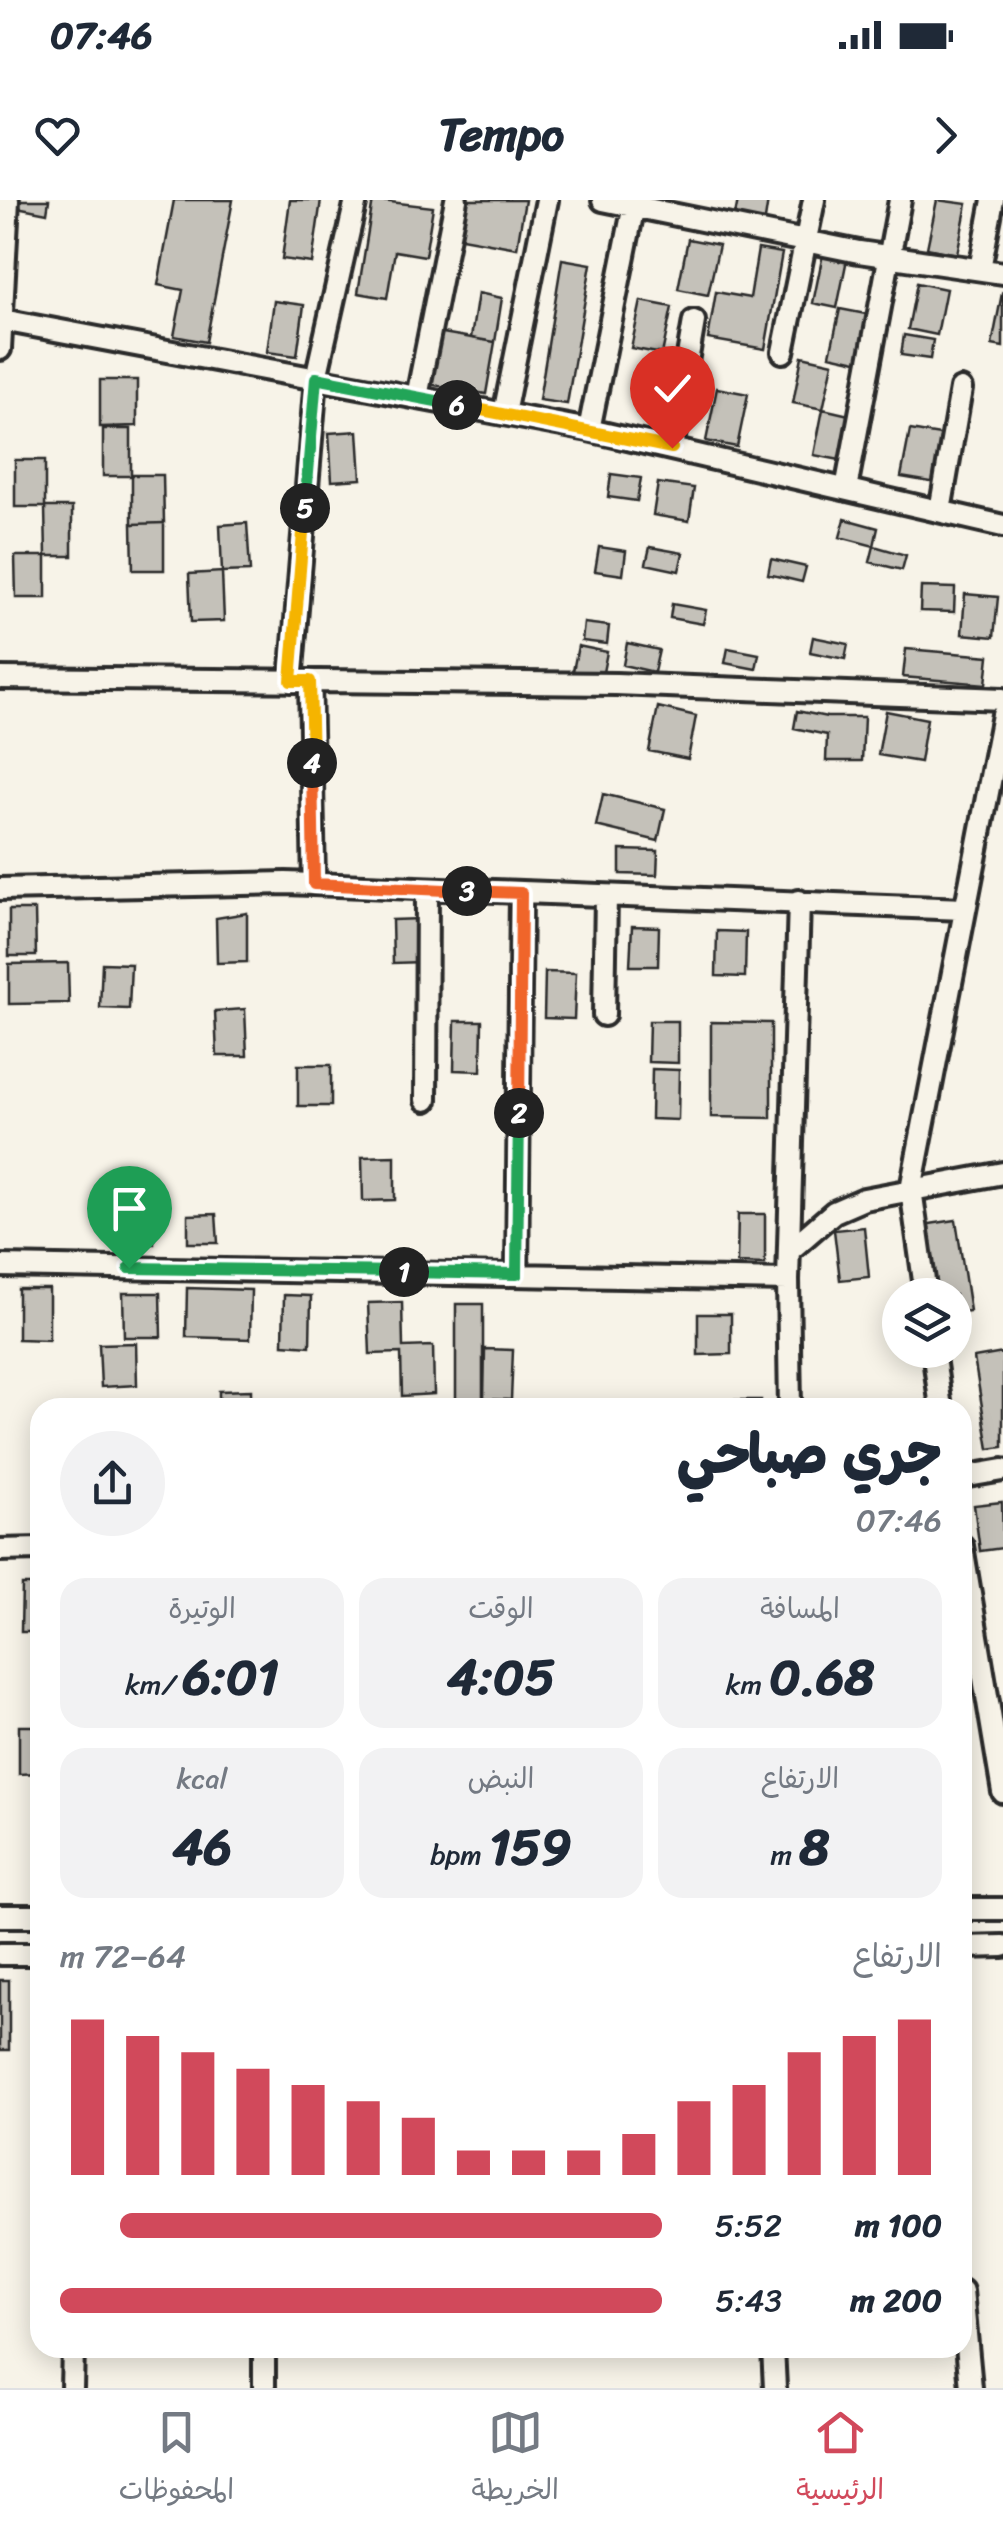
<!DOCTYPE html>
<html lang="ar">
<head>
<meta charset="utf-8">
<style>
	:root { --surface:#fff; --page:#f2f2f3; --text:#1f2937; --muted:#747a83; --line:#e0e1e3; --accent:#d1495b }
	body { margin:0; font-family:Sriracha,"Playpen Sans Arabic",sans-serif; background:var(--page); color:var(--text); direction:rtl; height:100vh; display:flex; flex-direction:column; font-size:38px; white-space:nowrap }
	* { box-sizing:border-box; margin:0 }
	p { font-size:32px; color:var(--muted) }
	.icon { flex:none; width:55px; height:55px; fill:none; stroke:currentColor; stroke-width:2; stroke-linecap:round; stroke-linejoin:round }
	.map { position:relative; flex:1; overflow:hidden; direction:ltr }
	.sheet { position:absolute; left:30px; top:1198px; width:942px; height:960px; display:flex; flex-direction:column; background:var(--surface); border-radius:30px; box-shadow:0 5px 25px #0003; direction:rtl }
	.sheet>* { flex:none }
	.controls { position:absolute; left:882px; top:1078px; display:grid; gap:20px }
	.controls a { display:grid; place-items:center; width:90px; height:90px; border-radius:50%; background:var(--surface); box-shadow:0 5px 25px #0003; font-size:50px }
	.pin { position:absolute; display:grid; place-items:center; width:85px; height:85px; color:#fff; margin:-102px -42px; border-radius:50% 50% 50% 0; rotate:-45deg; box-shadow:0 0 10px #0007 }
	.pin .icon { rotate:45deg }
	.km { position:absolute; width:50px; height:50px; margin:-25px; border-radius:50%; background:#222; color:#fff; font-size:28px; line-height:50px; text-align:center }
	.round { display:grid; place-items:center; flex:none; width:105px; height:105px; border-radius:52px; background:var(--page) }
	.overview { display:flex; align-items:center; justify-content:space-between; height:170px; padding:0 30px }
	h1 { font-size:55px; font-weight:800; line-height:75px }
	.figures { display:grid; grid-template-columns:repeat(3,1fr); gap:15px; height:170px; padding:10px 30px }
	.figures div { display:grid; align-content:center; border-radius:25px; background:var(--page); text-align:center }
	.figures b { font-size:50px; font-weight:800 }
	.figures small { font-size:28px; font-weight:400 }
	.figures p { font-size:28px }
	.chart { height:280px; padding:20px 30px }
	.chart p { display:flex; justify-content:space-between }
	.chart svg { width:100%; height:180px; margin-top:10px; stroke:var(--accent); stroke-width:6 }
	ul { padding:0 30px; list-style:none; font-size:32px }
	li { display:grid; grid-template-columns:160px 120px 1fr; align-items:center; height:75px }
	li i { height:25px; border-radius:12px; background:var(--accent) }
	.status { display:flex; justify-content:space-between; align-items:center; height:70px; padding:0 50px; background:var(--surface); direction:ltr }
	.status svg { height:28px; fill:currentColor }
	header { display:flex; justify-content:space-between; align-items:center; height:130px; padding:0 30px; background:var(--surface); font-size:45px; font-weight:800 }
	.dock { display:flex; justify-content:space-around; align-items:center; height:140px; border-top:2px solid var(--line); background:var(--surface); font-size:28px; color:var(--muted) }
	.dock a { display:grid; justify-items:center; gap:5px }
	.dock .on { color:var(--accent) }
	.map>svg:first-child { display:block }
	.building { fill:#c4c1b9; stroke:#2b2b2b; stroke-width:2.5 }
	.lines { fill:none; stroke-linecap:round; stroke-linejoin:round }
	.minor-casing { stroke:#2b2b2b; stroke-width:28 }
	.minor { stroke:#f7f3e8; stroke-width:20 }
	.split-1-casing { stroke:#fff; stroke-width:20 }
	.split-2-casing { stroke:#fff; stroke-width:20 }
	.split-3-casing { stroke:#fff; stroke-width:20 }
	.split-4-casing { stroke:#fff; stroke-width:20 }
	.split-5-casing { stroke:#fff; stroke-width:20 }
	.split-6-casing { stroke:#fff; stroke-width:20 }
	.split-7-casing { stroke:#fff; stroke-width:20 }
	.split-1 { stroke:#22a559; stroke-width:12 }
	.split-2 { stroke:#22a559; stroke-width:12 }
	.split-3 { stroke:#f0652b; stroke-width:12 }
	.split-4 { stroke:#f0652b; stroke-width:12 }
	.split-5 { stroke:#f5b400; stroke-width:12 }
	.split-6 { stroke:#22a559; stroke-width:12 }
	.split-7 { stroke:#f5b400; stroke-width:12 }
</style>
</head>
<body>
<div class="status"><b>07:46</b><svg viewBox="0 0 49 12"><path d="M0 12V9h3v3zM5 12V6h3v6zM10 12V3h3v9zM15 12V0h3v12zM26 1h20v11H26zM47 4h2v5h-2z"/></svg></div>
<header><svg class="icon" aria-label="forward" viewBox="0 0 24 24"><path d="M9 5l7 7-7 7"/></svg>Tempo<svg class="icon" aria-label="heart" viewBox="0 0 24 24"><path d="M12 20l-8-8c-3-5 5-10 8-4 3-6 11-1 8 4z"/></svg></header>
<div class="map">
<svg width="1003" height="2188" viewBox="0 0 1003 2188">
	<rect width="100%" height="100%" fill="#f7f3e8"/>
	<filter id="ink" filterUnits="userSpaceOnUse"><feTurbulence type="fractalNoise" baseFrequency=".01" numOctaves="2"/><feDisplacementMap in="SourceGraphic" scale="20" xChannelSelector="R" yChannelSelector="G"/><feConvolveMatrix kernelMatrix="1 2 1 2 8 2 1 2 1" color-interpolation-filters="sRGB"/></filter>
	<g filter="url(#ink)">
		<path class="building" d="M14 0H49L47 13 12 6Z
			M174 0H233L206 142 174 136 183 90 158 85Z
			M290 0H321L312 63 282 59Z
			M373 0 433 7 425 56 395 51 387 98 358 93Z
			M462 0H525L517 48 456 37Z
			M738 0H768L764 26 734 20Z
			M937 0 967 4 957 54 927 48Z
			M688 39 719 45 708 95 678 89Z
			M758 49 782 53 765 149 708 139 716 92 750 98Z
			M823 54 847 59 837 108 813 103Z
			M562 59 591 64 567 204 539 200Z
			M917 83 946 89 937 135 908 129Z
			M478 93 502 98 495 142 471 138Z
			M1002 93 1003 94V147L992 145Z
			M274 101 304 105 297 156 267 152Z
			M641 101 672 107 662 154 631 148Z
			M840 109 871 115 861 162 830 155Z
			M437 132 495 142 486 194 428 184Z
			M904 135 933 140 930 159 901 155Z
			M802 156 833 163 823 209 793 203Z
			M100 180H137V226L100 227Z
			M717 188 748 194 737 247 706 241Z
			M823 209 849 215 840 260 814 255Z
			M103 229H131V276H103Z
			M910 230 946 236 937 283 901 277Z
			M358 231 361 279 332 281 329 233Z
			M15 260H45V307H15Z
			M611 274 641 278 637 301 608 297Z
			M132 275H163L164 323 132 324Z
			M658 283 694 288 689 321 653 315Z
			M45 307H72V356H46Z
			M845 319 878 328 874 346 840 337Z
			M164 323V370H133L132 324Z
			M247 323 250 371 222 372 220 325Z
			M874 346 906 355 902 370 870 362Z
			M599 347 626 351 623 375 595 371Z
			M650 347 683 353 679 371 646 364Z
			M15 356H46V398H16Z
			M771 359 806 367 802 382 768 374Z
			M222 372 224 421 191 422 189 374Z
			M921 387 955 388 954 412 920 411Z
			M965 394 998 397 994 437 962 434Z
			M672 404 706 410 703 424 670 418Z
			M584 423 609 426 607 444 582 441Z
			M813 437 848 444 845 459 810 452Z
			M627 443 659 450 654 472 623 465Z
			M578 446 607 452 602 477 573 471Z
			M728 448 759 454 756 469 725 463Z
			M906 449 989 456 986 484 903 477Z
			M658 507 696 516 688 559 649 551Z
			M797 511 827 517H864L862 561H826L827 535 794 528Z
			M886 511 927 519 920 562 878 555Z
			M603 594 665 609 658 641 596 626Z
			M620 650 658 651 657 675 620 674Z
			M9 710H35L36 756H9Z
			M247 713V762L217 763 216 718Z
			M421 719 422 762 393 763 392 720Z
			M632 726 659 727 658 766H630Z
			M717 731 746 732 745 777 716 776Z
			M68 763 69 803 9 804V764Z
			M102 763 131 764 129 809 100 808Z
			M545 772 576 773 574 819 544 818Z
			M245 809 247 856H217L215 811Z
			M455 821H482L481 871 454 870Z
			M649 821H678V863L648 862Z
			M711 822 771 823V918L711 917Z
			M298 865H331V906H298Z
			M652 869 679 870 678 920 651 919Z
			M395 956V1000L363 1001 362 957Z
			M107 997 155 999 154 1044 106 1042Z
			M216 1014 218 1043H188V1015Z
			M738 1014H765V1064L737 1063Z
			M956 1020 970 1111 955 1113V1095H934L923 1025Z
			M864 1027 869 1077 840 1080 834 1030Z
			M187 1088 251 1090 250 1139 186 1137Z
			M18 1089H49V1140L18 1139Z
			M123 1093H160L161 1137H124Z
			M284 1095 311 1096 310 1146 283 1144Z
			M402 1102 403 1147 433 1146 434 1194 402 1196 401 1153 370 1154 368 1103Z
			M456 1104H483V1208H456Z
			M698 1114H731V1154L698 1155Z
			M136 1143 137 1185 101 1187 99 1144Z
			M485 1149 513 1150 511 1200 484 1199Z
			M1003 1153V1247L989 1249 974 1158Z
			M251 1190V1208H219V1191Z
			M730 1200H761V1208H730Z
			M1002 1302 1003 1348 980 1351 974 1305Z
			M22 1385H40V1432H21Z
			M19 1526H40V1573L19 1574Z
			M0 1780H9V1850H0Z"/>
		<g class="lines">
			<g class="minor-casing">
				<path id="minor" d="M603 0 859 52 1003 73
					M980 69 993 0
					M2 120 589 230 1003 326
					M0 149 8 0
					M783 152 814 0
					M417 197 456 0
					M504 214 547 0
					M589 230 635 0
					M672 248 694 121
					M846 289 900 0
					M940 311 961 189
					M0 478 616 484 1003 499
					M291 481 316 178 356 0
					M310 481 314 684
					M0 689 286 683 964 709
					M604 815 606 696
					M426 900 427 690
					M789 1051 834 1012 864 999 1003 973
					M0 1066 788 1080
					M517 1074 521 693
					M926 1095 911 989 1003 515
					M933 1150 941 1208
					M790 1208 788 1080 799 701
					M962 1277 1003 1270
					M962 1346 1003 1592
					M0 1350 40 1349
					M962 1709H1003
					M0 1716H40
					M962 1747 1003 1746
					M0 1754H40
					M962 2091 971 2188
					M773 2148 775 2188
					M72 2188 73 2148
					M264 2188V2148"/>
			</g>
			<use href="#minor" class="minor"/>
		</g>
	</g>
	<g class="lines" filter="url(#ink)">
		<g class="split-1-casing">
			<path id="split-1" d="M129 1068 404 1072"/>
		</g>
		<g class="split-2-casing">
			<path id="split-2" d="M404 1072 517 1074 519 913"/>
		</g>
		<g class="split-3-casing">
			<path id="split-3" d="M467 691 521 693 519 913"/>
		</g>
		<g class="split-4-casing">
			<path id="split-4" d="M312 563 314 684 467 691"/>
		</g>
		<g class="split-5-casing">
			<path id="split-5" d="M305 308 291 481H310L312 563"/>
		</g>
		<g class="split-6-casing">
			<path id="split-6" d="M305 308 316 178 457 205"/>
		</g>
		<g class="split-7-casing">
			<path id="split-7" d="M457 205 672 248"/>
		</g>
		<use href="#split-1" class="split-1"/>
		<use href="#split-2" class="split-2"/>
		<use href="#split-3" class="split-3"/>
		<use href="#split-4" class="split-4"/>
		<use href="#split-5" class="split-5"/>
		<use href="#split-6" class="split-6"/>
		<use href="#split-7" class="split-7"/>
	</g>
</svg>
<div class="controls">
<a><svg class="icon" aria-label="layers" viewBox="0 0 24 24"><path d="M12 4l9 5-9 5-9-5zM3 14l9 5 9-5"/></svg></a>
</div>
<div class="pin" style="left:129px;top:1068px;background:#1e9e55"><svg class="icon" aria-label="arrive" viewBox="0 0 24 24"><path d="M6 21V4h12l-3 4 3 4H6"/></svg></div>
<div class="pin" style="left:672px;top:248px;background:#d93025"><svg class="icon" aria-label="check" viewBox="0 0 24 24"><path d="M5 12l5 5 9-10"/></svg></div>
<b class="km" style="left:404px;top:1072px">1</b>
<b class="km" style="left:519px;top:913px">2</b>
<b class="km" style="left:467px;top:691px">3</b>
<b class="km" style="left:312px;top:563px">4</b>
<b class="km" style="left:305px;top:308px">5</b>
<b class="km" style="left:457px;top:205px">6</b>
<section class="sheet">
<div class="overview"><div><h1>جري صباحي</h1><p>07:46</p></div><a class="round"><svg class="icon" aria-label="share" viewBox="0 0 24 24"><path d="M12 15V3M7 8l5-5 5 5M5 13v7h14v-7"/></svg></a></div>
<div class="figures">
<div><p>المسافة</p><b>0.68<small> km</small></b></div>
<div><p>الوقت</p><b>4:05</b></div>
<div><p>الوتيرة</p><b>6:01<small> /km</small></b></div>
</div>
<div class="figures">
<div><p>الارتفاع</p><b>8<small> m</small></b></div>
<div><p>النبض</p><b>159<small> bpm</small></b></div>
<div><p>kcal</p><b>46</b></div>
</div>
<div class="chart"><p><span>الارتفاع</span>64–72 m</p>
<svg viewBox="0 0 160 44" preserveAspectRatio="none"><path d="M5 44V6M15 44V10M25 44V14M35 44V18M45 44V22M55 44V26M65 44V30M75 44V38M85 44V38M95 44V38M105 44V34M115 44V26M125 44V22M135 44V14M145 44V10M155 44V6"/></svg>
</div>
<ul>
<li><b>100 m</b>5:52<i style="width:90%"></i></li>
<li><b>200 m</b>5:43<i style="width:100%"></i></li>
</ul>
</section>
</div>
<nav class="dock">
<a class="on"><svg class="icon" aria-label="home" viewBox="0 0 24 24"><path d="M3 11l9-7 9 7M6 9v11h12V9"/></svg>الرئيسية</a>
<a><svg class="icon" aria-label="map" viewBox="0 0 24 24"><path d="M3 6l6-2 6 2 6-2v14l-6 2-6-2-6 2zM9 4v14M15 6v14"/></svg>الخريطة</a>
<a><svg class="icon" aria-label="saved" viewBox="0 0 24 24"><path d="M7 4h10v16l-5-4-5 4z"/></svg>المحفوظات</a>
</nav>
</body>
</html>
